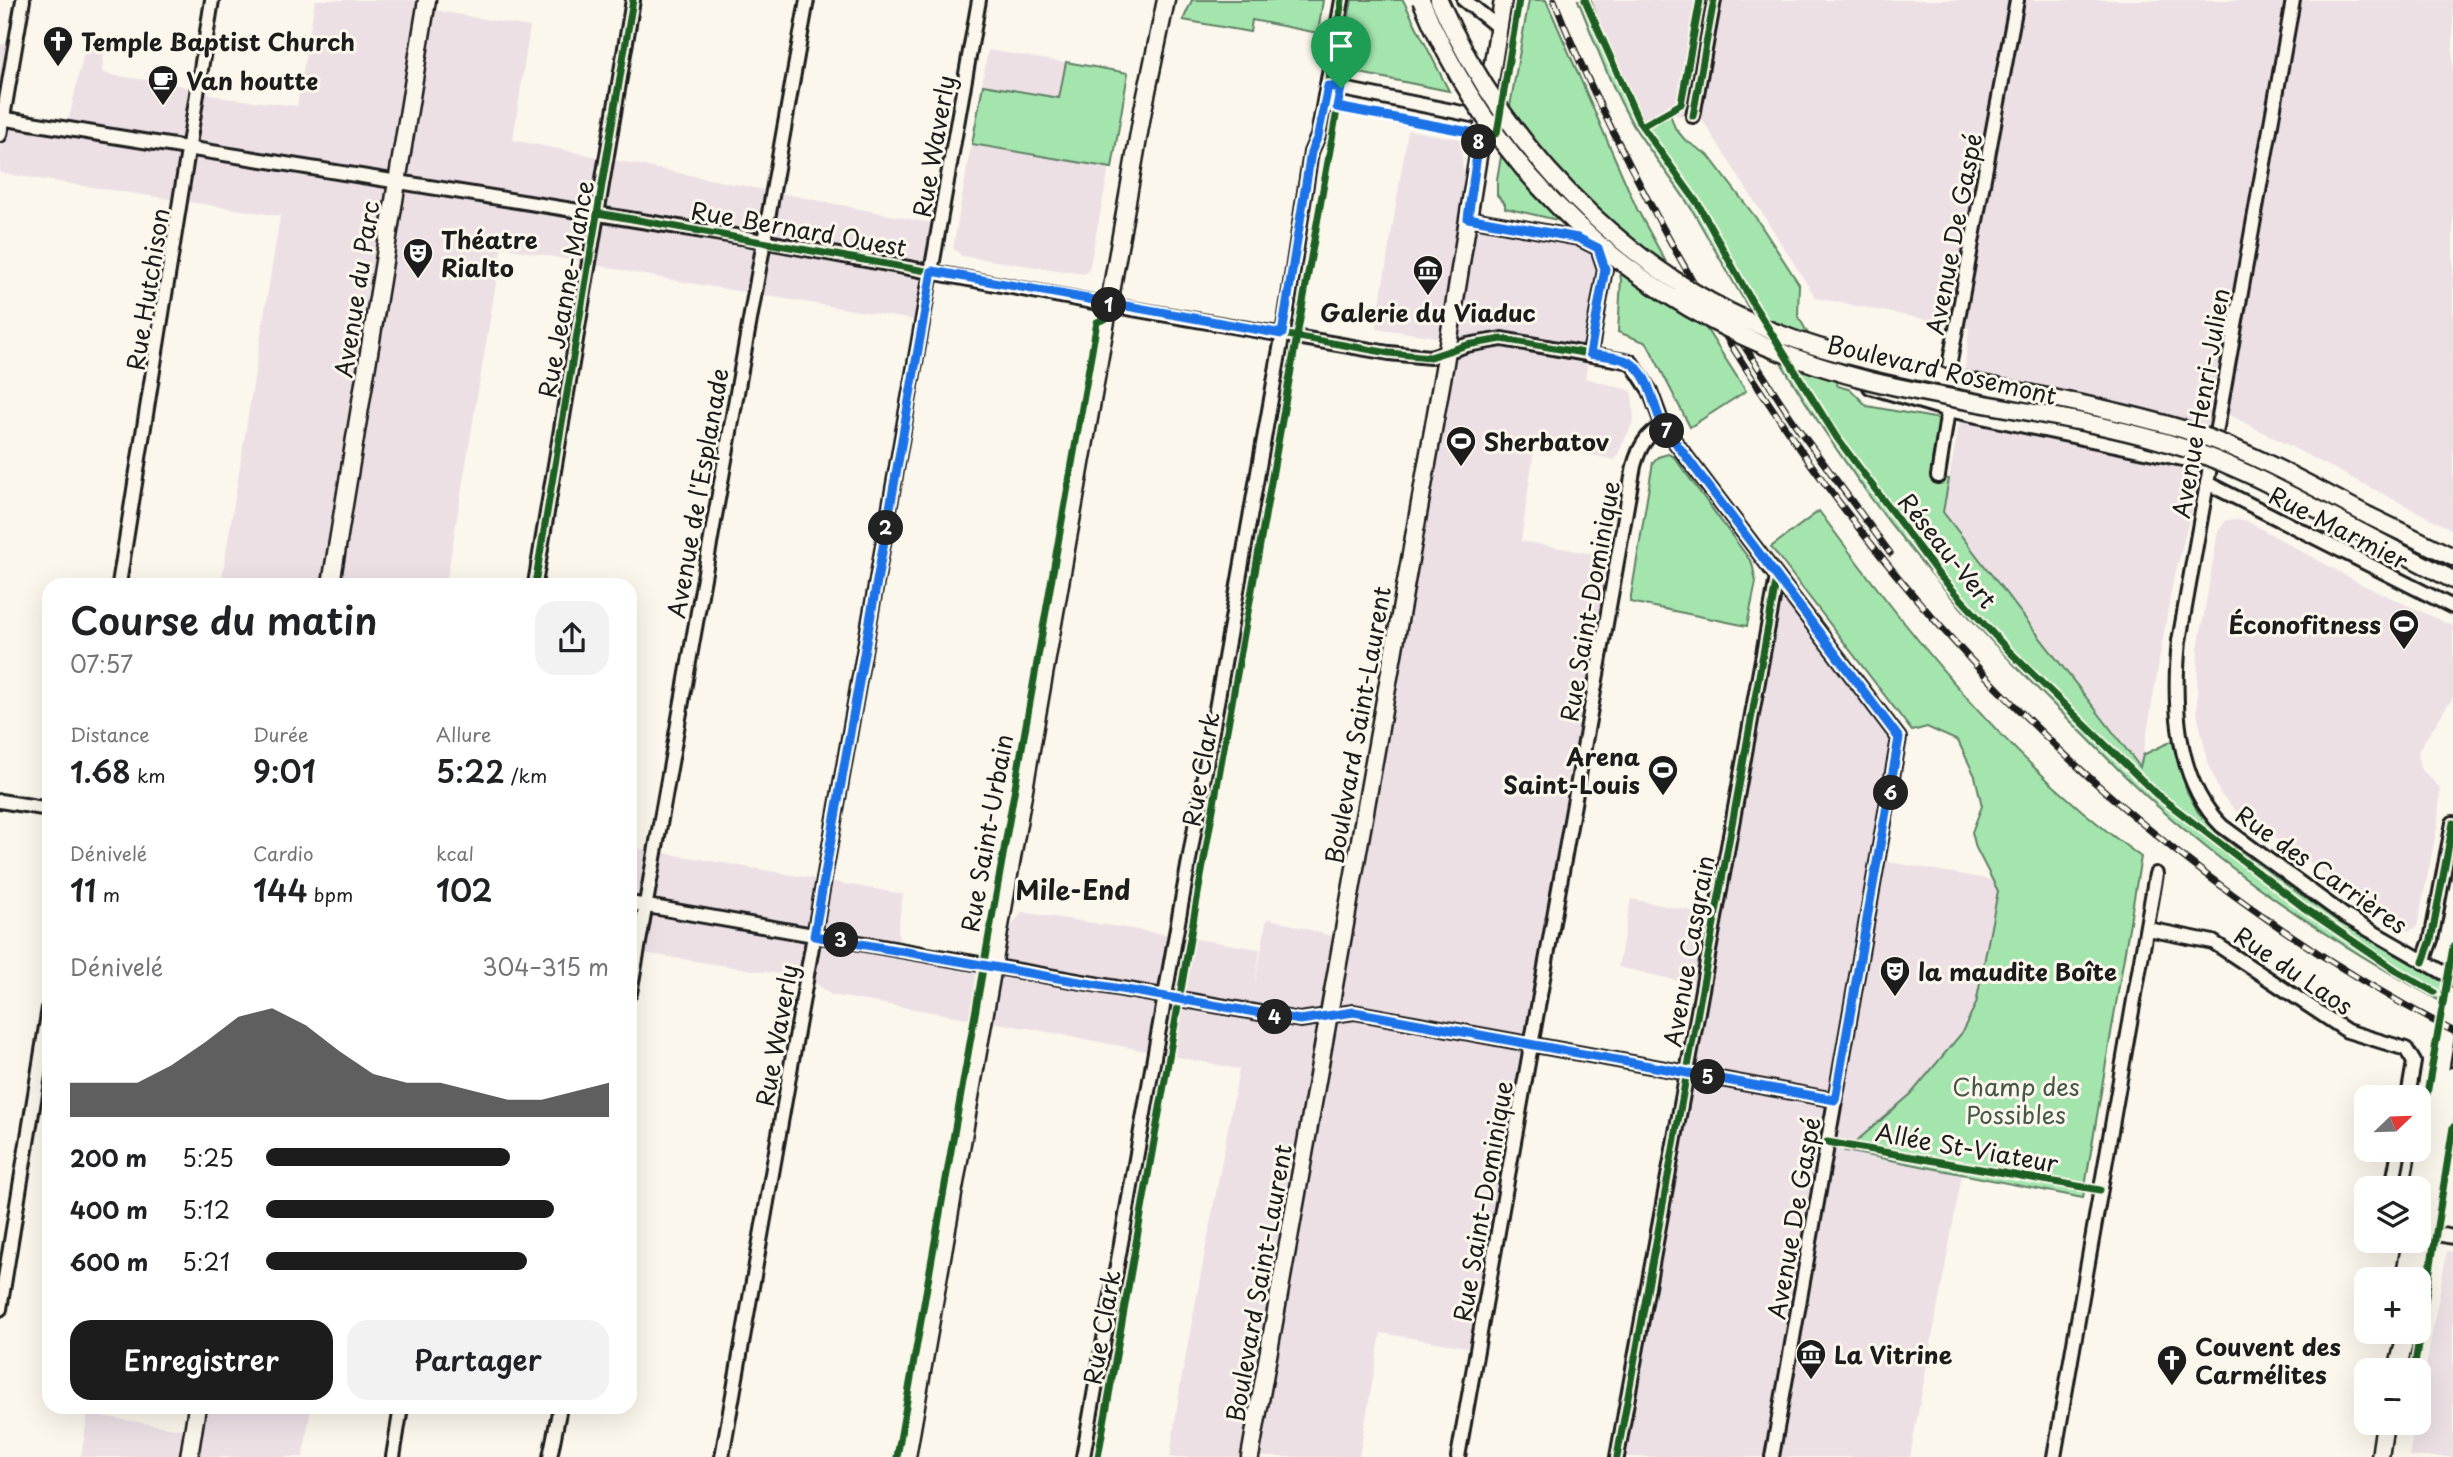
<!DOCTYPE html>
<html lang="fr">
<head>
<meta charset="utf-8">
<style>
	:root { --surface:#fff; --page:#f2f2f2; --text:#202124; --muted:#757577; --accent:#1c1c1c }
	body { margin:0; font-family:"Playpen Sans",sans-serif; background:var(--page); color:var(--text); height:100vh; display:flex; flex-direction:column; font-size:26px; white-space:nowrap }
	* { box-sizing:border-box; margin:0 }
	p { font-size:23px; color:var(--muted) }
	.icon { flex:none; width:38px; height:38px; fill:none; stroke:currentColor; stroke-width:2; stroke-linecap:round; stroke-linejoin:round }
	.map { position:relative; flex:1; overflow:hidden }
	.panel { position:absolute; left:42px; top:578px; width:595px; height:836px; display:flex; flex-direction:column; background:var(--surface); border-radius:21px; box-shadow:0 7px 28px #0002 }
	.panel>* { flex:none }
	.needle { width:46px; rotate:67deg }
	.fabs { position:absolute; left:2354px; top:1085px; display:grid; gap:14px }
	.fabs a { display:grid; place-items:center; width:77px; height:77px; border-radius:14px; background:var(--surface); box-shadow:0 7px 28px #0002; font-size:35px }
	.pin { position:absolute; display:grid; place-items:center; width:60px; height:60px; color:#fff; margin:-72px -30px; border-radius:50% 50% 50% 0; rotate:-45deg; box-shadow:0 0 7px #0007 }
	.pin .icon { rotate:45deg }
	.km { position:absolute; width:35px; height:35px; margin:-18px; border-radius:50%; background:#222; color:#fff; font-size:19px; line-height:35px; text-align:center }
	.round { display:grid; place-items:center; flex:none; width:74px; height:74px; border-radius:21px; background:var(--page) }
	.overview { display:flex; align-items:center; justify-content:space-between; height:119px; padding:0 28px }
	h1 { font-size:38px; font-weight:600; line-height:52px }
	.metrics { display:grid; grid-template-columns:repeat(3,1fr); gap:10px; height:119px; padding:7px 28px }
	.metrics div { display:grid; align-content:center }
	.metrics b { font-size:30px; font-weight:600 }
	.metrics small { font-size:19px; font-weight:400 }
	.metrics p { font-size:19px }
	.chart { height:196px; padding:14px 28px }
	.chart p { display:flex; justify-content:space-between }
	.chart svg { width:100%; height:126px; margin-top:7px; fill:var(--accent); opacity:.7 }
	.primary-button { display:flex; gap:14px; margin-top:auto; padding:14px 28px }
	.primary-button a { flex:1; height:80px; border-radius:21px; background:var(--accent); color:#fff; font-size:28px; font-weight:600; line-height:80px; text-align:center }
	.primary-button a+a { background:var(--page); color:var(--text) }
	ul { padding:0 28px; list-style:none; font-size:23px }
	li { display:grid; grid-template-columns:112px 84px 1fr; align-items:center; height:52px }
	li i { height:18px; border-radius:9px; background:var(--accent) }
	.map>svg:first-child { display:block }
	.built { fill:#ece0e5 }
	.green { fill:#a4e5ae; stroke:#608065; stroke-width:2 }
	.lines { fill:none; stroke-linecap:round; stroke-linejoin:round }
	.minor-casing { stroke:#1c1c1c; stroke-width:18 }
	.secondary-casing { stroke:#1c1c1c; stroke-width:21 }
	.minor { stroke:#fbf7ec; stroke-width:12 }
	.secondary { stroke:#fbf7ec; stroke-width:16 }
	.rail-casing { stroke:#1c1c1c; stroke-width:7 }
	.rail { stroke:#fbf7ec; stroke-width:4.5; stroke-dasharray:13; stroke-linecap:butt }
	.secondary-bridge-casing { stroke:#1c1c1c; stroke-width:21; stroke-linecap:butt }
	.secondary-bridge { stroke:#fbf7ec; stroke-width:16 }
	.cycleway-casing { stroke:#fbf7ec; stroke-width:11 }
	.cycleway { stroke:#1b5e20; stroke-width:7 }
	.route-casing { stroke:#fff; stroke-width:14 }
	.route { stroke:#1a73e8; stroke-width:9 }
	.labels { text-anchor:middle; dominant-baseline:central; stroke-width:6; stroke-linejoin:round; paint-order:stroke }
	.poi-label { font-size:24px; font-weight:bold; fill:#1c1c1c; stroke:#fbf7ec; text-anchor:start }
	.street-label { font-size:24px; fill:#1c1c1c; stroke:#fbf7ec }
	.park-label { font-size:24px; fill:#455848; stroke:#fbf7ec }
	.neighbourhood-label { font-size:26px; font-weight:bold; fill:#1c1c1c; stroke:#fbf7ec }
</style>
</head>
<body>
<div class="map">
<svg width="2453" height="1457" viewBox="0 0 2453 1457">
	<rect width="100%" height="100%" fill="#fbf7ec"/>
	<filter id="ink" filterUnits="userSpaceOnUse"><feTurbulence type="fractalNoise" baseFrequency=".0143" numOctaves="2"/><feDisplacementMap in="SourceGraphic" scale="14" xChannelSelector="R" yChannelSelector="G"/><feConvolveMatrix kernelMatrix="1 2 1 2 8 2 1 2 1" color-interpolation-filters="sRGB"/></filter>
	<g filter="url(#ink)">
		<path class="built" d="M315 0H429L428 9 530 27 513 140 941 225 926 322 677 281 502 247 446 584H221L280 216 0 173V44L19 47 4 118 67 127 85 47 104 50 102 72 112 75 179 85 225 98 297 106Z
			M1591 0H2453V530L2218 409 2172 586 2141 768 1943 512 1959 424 1969 328 1816 298 1702 119 1670 114 1645 124 1609 49Z
			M988 50 1128 73 1089 270 1084 274 962 256 953 248Z
			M1408 130 1460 139 1469 220 1597 246 1603 283 1585 378 1632 391 1634 420 1615 460 1535 443 1521 541 1618 558 1478 1349 1381 1333 1359 1457H1170L1180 1386 1239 1069 1038 1030 831 995 811 979 630 951V847L903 894 898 928 899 949 991 967 995 949 1022 912 1260 949 1254 989 1267 918 1335 937 1448 339 1376 328Z
			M2235 519 2247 521 2361 584 2453 626V697L2418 751 2420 768 2440 788 2438 823 2417 927 2408 931 2237 812 2220 794 2208 762 2197 712 2198 649 2218 531 2227 520Z
			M1779 579 1898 740 1878 860 1992 880 1998 891 1976 1004 1961 1034 1911 1094 1846 1151 1962 1175 1910 1457H1612L1701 986 1618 967 1631 899 1712 915Z
			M2447 1251 2453 1252V1457H2409L2415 1423H2418L2419 1405Z
			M197 1407H311L303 1457H81L88 1414 193 1431Z"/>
		<path class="green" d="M1192 0H1323L1318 33 1252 20 1250 32 1183 20Z
			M1352 0H1403L1449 91 1355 72 1342 51Z
			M1529 0H1546L1637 209 1679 286 1746 391 1690 427 1647 343 1618 332 1621 279 1618 264 1583 226 1505 208V204L1497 195V179Z
			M1578 0H1591L1609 49 1645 124 1670 114 1675 128 1685 140 1708 155 1756 218 1799 284 1798 316 1838 386 1851 390 1867 406 1940 419 1932 459 1938 460 1935 478 1949 479 1943 512 2140 767 2143 755 2172 741 2187 791 2198 812 2220 836 2336 920 2453 988V1008C2348 952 2244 884 2155 804 2121 774 2090 740 2057 708 1989 641 1924 571 1868 494 1803 405 1749 310 1695 215 1677 184 1652 156 1633 125 1610 86 1595 42 1578 0Z
			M1066 62 1128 73 1112 168 972 144 983 85 1059 98Z
			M1668 454 1674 457 1752 563 1756 582 1747 626 1630 602 1653 462 1658 457Z
			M1819 511C1913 639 2011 764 2141 857L2083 1198 1845 1151 1911 1094 1961 1034 1976 1004 1998 891 1976 848 1972 832 1982 806 1975 776 1958 741 1927 727 1912 731 1771 547Z"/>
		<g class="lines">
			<g class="minor-casing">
				<path id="minor" d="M1464 0 1498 27
					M2293 0 2179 641C2173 702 2175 780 2222 826L2345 916 2453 978
					M1328 86 1482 117
					M1693 116 1714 0
					M0 118 741 237 1109 305 1389 353 1430 357 1467 345 1502 339 1631 362 1650 391 1663 426 1899 738 1772 1457
					M0 135 23 0
					M1468 218 1578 238 1598 248 1605 269 1590 354
					M1870 387 1948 410 2211 465
					M1938 476 1948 410V372L2017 0
					M2207 483 2453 607
					M119 584 212 0
					M535 584 633 0
					M0 801 49 809
					M630 903 1300 1020 1354 1012 1835 1100
					M2148 929 2213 942 2347 1031 2406 1049 2414 1062 2408 1097
					M2423 962 2431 940 2453 823
					M630 993 807 0
					M2392 1188 2399 1150
					M2426 1232 2453 1237
					M0 1309 49 1008
					M393 1457 401 1407
					M550 1457 560 1407
					M722 1457 979 0
					M1083 1457 1286 315 1311 152 1318 136 1342 0
					M1458 1457 1634 466C1639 448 1646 434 1663 426
					M1617 1457 1777 577
					M2054 1457 2156 874"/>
			</g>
			<g class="secondary-casing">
				<path id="secondary" d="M2369 516 2453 557
					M2361 532 2453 580
					M331 584 427 0
					M2418 1197 2453 996
					M2404 1279 2411 1241
					M2418 1279 2453 1076
					M2397 1370 2407 1332
					M189 1457 197 1407
					M907 1457 1143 110 1166 0
					M1250 1457 1445 363 1503 0
					M2380 1457 2385 1423"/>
			</g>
			<use href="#minor" class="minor"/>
			<use href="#secondary" class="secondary"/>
			<g class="rail-casing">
				<path id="rail" d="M1554 0C1585 79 1623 154 1663 228 1845 563 2112 855 2453 1031
					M1724 315 1797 427 1890 553"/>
			</g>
			<use href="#rail" class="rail"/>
			<g class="secondary-bridge-casing">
				<path id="secondary-bridge" d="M1421 0C1504 196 1665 330 1871 381 1968 405 2069 414 2165 442 2234 462 2297 499 2361 532
					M1439 0C1509 159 1649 297 1818 347 1931 380 2048 392 2161 423 2235 442 2302 481 2369 516"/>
			</g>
			<use href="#secondary-bridge" class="secondary-bridge"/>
			<g class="cycleway-casing">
				<path id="cycleway" d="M1342 0 1324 105 1491 136 1497 133 1519 0
					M1585 0 1639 122 1698 204 1752 302 1837 438 1939 575 2008 650 2156 794 2303 907 2397 971 2434 992
					M1693 116 1714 0
					M1642 126 1681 104 1700 0
					M1480 134 1468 218 1578 238 1598 248 1605 269 1590 354
					M598 213 1389 353 1430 357 1467 345 1502 339 1624 360 1636 367 1650 391 1663 426 1777 577 1617 1457
					M535 584 633 0
					M2423 962 2431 940 2453 823
					M1827 1142 2100 1190
					M2418 1145 2453 947
					M2414 1370 2453 1127
					M897 1457 1097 322 1107 318 1109 305
					M1098 1457 1341 88"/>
			</g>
			<use href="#cycleway" class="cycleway"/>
		</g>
	</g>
	<g class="lines" filter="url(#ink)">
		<g class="route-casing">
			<path id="route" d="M1328 86 1341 88 1337 107 1480 134 1468 218 1578 238 1598 248 1605 269 1590 354C1602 356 1619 356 1629 362 1650 373 1653 407 1663 426L1899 738 1835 1100 1354 1012 1300 1020 814 936 932 271 1282 334 1311 152 1318 136Z"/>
		</g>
		<use href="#route" class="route"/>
	</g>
	<defs>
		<g id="church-pin" transform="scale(1.575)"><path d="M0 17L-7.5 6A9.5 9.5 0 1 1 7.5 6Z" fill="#1c1c1c" stroke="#fbf7ec"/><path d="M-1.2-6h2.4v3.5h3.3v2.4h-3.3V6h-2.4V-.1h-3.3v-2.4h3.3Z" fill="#fff"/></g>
		<g id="cafe-pin" transform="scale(1.575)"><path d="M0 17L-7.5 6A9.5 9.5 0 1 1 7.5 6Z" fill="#1c1c1c" stroke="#fbf7ec"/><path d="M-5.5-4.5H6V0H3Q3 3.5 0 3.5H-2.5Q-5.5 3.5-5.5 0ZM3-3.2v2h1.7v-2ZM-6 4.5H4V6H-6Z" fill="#fff"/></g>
		<g id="theatre-pin" transform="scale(1.575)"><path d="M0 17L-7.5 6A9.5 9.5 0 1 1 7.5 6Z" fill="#1c1c1c" stroke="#fbf7ec"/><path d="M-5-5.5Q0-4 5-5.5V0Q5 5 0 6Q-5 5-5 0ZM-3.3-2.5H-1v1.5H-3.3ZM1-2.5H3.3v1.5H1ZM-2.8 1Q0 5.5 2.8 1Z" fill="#fff"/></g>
		<g id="museum-pin" transform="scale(1.575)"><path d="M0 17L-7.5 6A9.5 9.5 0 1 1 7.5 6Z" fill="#1c1c1c" stroke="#fbf7ec"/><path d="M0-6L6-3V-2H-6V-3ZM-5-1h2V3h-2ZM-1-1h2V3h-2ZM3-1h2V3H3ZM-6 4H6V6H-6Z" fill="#fff"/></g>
		<g id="stadium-pin" transform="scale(1.575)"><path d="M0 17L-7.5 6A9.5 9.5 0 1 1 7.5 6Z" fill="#1c1c1c" stroke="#fbf7ec"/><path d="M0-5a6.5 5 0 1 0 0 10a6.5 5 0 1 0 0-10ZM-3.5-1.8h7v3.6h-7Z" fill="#fff"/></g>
	</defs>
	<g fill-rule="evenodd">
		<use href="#church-pin" x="58" y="41"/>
		<use href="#cafe-pin" x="163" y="80"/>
		<use href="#theatre-pin" x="418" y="253"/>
		<use href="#museum-pin" x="1428" y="270"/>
		<use href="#stadium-pin" x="1461" y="441"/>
		<use href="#stadium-pin" x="2404" y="624"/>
		<use href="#stadium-pin" x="1663" y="770"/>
		<use href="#theatre-pin" x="1895" y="971"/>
		<use href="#museum-pin" x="1811" y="1354"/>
		<use href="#church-pin" x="2172" y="1360"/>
	</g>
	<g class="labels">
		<g class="poi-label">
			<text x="81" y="41">Temple Baptist Church</text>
			<text x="186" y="80">Van houtte</text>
			<text x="441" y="239">Théatre<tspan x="441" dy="28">Rialto</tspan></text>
			<text x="1428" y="312" text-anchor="middle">Galerie du Viaduc</text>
			<text x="1484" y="441">Sherbatov</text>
			<text x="2381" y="624" text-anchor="end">Éconofitness</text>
			<text x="1640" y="756" text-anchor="end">Arena<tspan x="1640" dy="28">Saint-Louis</tspan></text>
			<text x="1918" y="971">la maudite Boîte</text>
			<text x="2195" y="1346">Couvent des<tspan x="2195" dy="28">Carmélites</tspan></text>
			<text x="1834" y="1354">La Vitrine</text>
		</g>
		<g class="street-label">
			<text transform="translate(933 146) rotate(-80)">Rue Waverly</text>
			<text transform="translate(799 228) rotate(10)">Rue Bernard Ouest</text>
			<text transform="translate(1953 234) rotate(-79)">Avenue De Gaspé</text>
			<text transform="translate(147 289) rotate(-81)">Rue Hutchison</text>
			<text transform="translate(356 289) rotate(-81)">Avenue du Parc</text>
			<text transform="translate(565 289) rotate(-80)">Rue Jeanne-Mance</text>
			<text transform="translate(1942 369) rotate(13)">Boulevard Rosemont</text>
			<text transform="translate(2200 403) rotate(-80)">Avenue Henri-Julien</text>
			<text transform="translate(697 493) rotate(-80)">Avenue de l'Esplanade</text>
			<text transform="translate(2339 527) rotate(27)">Rue Marmier</text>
			<text transform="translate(1948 550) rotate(51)">Réseau-Vert</text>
			<text transform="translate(1589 601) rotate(-80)">Rue Saint-Dominique</text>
			<text transform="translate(1357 725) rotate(-80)">Boulevard Saint-Laurent</text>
			<text transform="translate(1200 769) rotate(-80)">Rue Clark</text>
			<text transform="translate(986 833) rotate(-80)">Rue Saint-Urbain</text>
			<text transform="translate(2322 869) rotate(35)">Rue des Carrières</text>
			<text transform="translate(1688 951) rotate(-80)">Avenue Casgrain</text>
			<text transform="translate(2294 970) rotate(34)">Rue du Laos</text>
			<text transform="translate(776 1035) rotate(-80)">Rue Waverly</text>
			<text transform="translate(1967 1147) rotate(10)">Allée St-Viateur</text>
			<text transform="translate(1482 1201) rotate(-80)">Rue Saint-Dominique</text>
			<text transform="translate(1793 1218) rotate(-80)">Avenue De Gaspé</text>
			<text transform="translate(1258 1283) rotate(-80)">Boulevard Saint-Laurent</text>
			<text transform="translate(1101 1327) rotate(-80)">Rue Clark</text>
		</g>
		<g class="park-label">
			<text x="2016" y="1086">Champ des<tspan x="2016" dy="28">Possibles</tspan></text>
		</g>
		<g class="neighbourhood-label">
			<text x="1073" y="889">Mile-End</text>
		</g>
	</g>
</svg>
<div class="fabs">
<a><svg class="needle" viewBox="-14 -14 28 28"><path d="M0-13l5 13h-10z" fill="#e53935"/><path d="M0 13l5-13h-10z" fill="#757577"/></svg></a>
<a><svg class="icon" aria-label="layers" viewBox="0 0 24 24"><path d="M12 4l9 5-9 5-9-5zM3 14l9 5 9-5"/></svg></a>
<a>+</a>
<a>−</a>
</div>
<div class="pin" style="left:1341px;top:88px;background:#1e9e55"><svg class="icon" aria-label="arrive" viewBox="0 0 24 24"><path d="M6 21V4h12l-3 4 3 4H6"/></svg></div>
<b class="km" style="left:1109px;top:305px">1</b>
<b class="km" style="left:886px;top:528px">2</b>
<b class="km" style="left:841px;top:940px">3</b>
<b class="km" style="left:1275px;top:1017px">4</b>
<b class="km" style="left:1708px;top:1077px">5</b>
<b class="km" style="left:1891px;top:793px">6</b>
<b class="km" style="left:1667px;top:431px">7</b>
<b class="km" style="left:1479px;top:142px">8</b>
<section class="panel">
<div class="overview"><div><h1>Course du matin</h1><p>07:57</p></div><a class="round"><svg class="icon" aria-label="share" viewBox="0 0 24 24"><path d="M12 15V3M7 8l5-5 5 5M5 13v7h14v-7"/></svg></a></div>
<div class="metrics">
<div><p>Distance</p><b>1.68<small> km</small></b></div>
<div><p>Durée</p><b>9:01</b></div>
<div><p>Allure</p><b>5:22<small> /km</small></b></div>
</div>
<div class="metrics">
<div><p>Dénivelé</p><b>11<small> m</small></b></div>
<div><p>Cardio</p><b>144<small> bpm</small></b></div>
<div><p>kcal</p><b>102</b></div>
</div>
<div class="chart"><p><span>Dénivelé</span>304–315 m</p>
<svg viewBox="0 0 160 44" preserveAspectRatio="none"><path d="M0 44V32L10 32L20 32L30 26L40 18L50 9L60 6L70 12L80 21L90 29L100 32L110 32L120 35L130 38L140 38L150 35L160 32V44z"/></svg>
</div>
<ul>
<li><b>200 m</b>5:25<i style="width:71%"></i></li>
<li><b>400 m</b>5:12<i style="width:84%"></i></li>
<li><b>600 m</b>5:21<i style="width:76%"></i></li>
</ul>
<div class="primary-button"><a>Enregistrer</a><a>Partager</a></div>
</section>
</div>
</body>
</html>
